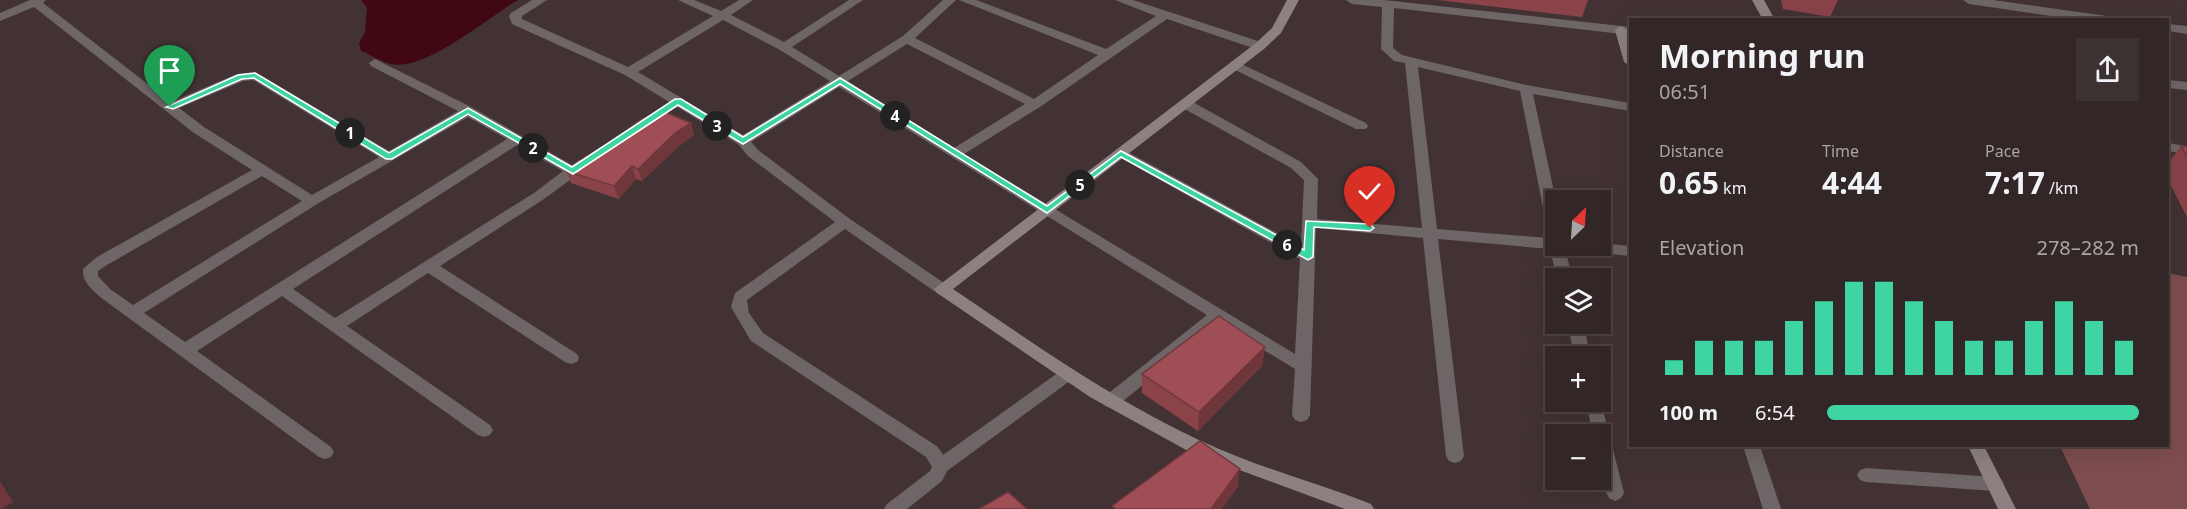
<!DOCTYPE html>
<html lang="en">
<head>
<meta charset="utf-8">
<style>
	:root { --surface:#322626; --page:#3d3232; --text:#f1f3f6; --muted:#a8a5a7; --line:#4d4343; --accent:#3ed4a3 }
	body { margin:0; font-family:"Noto Sans",sans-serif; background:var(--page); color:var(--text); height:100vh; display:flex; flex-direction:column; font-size:22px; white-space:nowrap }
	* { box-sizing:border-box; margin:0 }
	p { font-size:20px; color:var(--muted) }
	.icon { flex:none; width:33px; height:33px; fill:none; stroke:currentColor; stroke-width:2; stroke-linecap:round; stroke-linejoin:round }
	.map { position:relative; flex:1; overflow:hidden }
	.details { position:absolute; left:1629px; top:18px; width:540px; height:429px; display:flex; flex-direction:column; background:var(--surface); border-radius:0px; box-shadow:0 6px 24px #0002,0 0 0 2px var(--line) }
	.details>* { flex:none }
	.needle { width:39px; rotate:25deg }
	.tools { position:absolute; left:1545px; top:190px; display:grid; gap:12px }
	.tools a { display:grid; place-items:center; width:66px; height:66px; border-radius:0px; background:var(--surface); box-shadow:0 6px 24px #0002,0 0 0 2px var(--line); font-size:30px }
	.pin { position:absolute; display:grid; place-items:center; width:51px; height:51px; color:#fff; margin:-62px -26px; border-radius:50% 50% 50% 0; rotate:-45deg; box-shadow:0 0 6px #0007 }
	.pin .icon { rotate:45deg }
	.km { position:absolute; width:30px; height:30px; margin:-15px; border-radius:50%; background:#222; color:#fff; font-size:16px; line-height:30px; text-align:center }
	.round { display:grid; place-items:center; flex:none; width:63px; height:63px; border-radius:0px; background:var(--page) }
	.head { display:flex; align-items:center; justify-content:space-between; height:102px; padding:0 30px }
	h1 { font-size:33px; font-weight:700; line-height:45px }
	.figures { display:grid; grid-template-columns:repeat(3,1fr); gap:9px; height:102px; padding:6px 30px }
	.figures div { display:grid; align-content:center }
	.figures b { font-size:30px; font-weight:700 }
	.figures small { font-size:16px; font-weight:400 }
	.figures p { font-size:16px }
	.chart { height:168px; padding:12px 30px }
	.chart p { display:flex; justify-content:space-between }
	.chart svg { width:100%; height:108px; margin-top:6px; stroke:var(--accent); stroke-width:6 }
	ul { padding:0 30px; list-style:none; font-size:20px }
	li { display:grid; grid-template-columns:96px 72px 1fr; align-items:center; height:45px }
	li i { height:15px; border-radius:8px; background:var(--accent) }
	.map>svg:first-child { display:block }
	.green { fill:#7e4d4f }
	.water { fill:#410712 }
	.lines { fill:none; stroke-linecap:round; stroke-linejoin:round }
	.street { fill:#6e6666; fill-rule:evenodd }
	.secondary { fill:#8c8080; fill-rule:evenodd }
	.wall { fill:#894349 }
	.shaded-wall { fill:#6f373c }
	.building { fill:#9f4e55; stroke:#6f373c; stroke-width:1.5 }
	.route { fill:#3ed4a3; stroke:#fff; stroke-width:1.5 }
</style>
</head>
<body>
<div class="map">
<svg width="2187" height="509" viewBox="0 0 2187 509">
	<rect width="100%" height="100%" fill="#423233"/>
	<path class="green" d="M2168 273 2187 277V509H2090L2060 446H2168Z"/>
	<path class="water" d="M361 0H518C489 17 424 72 391 64 381 62 370 54 361 51L359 43 365 32 367 8Z"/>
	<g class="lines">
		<path class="street" d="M30 0H46L43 3 171 102 237 74 255 72 389 151 458 111 371 66 369 63 375 59 473 108 572 165 579 160H589L591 163 589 166 544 199 440 266 577 354 579 358 577 362 571 364 565 362 428 273 347 326 490 425 493 430 490 435 484 437 478 435 282 296 197 351 331 447 334 452 331 457 325 459 319 457 100 297C91 288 82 282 83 269L97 257 252 170 194 133 34 7 0 21V13ZM253 80 379 157 312 195 204 127 179 108 243 81ZM468 117 507 139 185 342 144 313 317 204ZM517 145 563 171 534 193 335 318 293 289ZM262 176 302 201 133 305 110 289 98 276V271L107 265Z
			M532 0H547L522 16V19L628 67 713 16 678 0H694L721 11 739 0H753L731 15 784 42 849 0H863L792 47 839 76 903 36 943 0H956L915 38 1034 99 1098 55 959 0H976L1106 49 1156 16 1115 0H1133L1264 43V49H1256L1167 19 1040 107 964 154 1295 354 1300 259 1114 154 1121 150 1126 151 1301 246 1304 180 1291 168 1181 107 1179 104 1181 101H1191L1301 162 1318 179 1317 219 1422 228 1405 63 1394 61 1381 49 1382 7 1352 4 1346 0H1384L1630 27V35L1394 8 1393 48 1402 55 1526 85 1630 103V111L1533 94 1556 201V246H1564L1573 279H1557L1550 249 1438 239 1464 456 1461 461 1455 463 1449 461 1446 456 1423 238 1316 228 1310 415 1307 420 1301 422 1295 420 1292 415 1295 369 1219 323 1117 406 1111 408 1105 406 1103 401 1105 396 1207 315 839 87 751 142 758 150 850 219 947 285 950 289 947 293H937L845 229 747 300 749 313 763 333 938 447 943 455 1062 370 1068 368 1074 370 1076 374 1074 378 947 471 942 481 907 509H884L887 504 930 471 932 467 926 457 751 341 731 307 735 293 835 222 748 156 738 144 625 75 512 24 509 16 511 13ZM723 20 780 50 830 81 743 135 638 72ZM907 44 1025 104 954 148 848 81ZM1418 67 1520 91 1549 238 1437 229Z
			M1963 0H1993L2107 16 2113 20H2079L1969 4Z
			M2168 24 2187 26V34L2168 31Z
			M1235 61 1366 123 1368 126 1366 129H1356L1231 68 1229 65 1231 62Z
			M2168 80 2187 82V90L2168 88Z
			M2168 143 2187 146V154L2168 151Z
			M1600 243 1630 246V256L1578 251 1571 246H1600Z
			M1567 324H1583L1591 357H1575Z
			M1600 398 1624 493 1621 498 1615 501 1609 498C1599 479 1600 456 1600 435H1593L1586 402H1600Z
			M1743 446H1760L1781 509H1763Z
			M1866 468 1995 477 2001 479 2004 484 2001 489 1995 491 1866 482 1860 480 1857 475 1860 470Z"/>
		<path class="secondary" d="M1287 0H1299L1281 33 1264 49 953 289C1033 343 1113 400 1201 441 1256 467 1315 482 1371 504L1374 509H1345L1188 451 1090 397 937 293 934 289 1256 43 1272 28Z
			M1752 0H1764L1775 20H1763Z
			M1621 26 1627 30 1630 42V66L1624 62 1615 30Z
			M1968 446H1984L2016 509H1998Z"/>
	</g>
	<path class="wall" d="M1438 0H1588L1582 17Z
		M1781 0H1838L1830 17 1783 9Z
		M691 123 694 135 679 146 642 181 636 179 619 199 571 183 566 171 590 158Z
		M2181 146 2187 147V217L2168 180V163Z
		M1265 347 1262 366 1198 431 1142 393V374Z"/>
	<path class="shaded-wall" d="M691 123 694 135 679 146 642 181 638 169 675 133Z
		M632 166 636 179 619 199 614 186Z
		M1265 347 1262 366 1198 431 1199 412Z
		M1240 469 1238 487 1222 509H1211Z
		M0 481 13 502 1 509H0Z"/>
	<path class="building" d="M660 110 691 123 675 133 638 169 632 166 614 186 566 171 587 156 590 158 639 121Z
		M2181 146 2187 147V156Z
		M1219 316 1265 347 1199 412 1142 374Z
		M1200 441 1240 469 1211 509H1116L1112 506Z
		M1008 492 1027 509H979Z"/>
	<path class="route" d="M255 73 389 153 468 108 572 167 675 99H681L743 137 840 78 1047 206 1121 151 1304 250 1306 221 1370 224 1374 228 1370 231 1314 227 1313 257 1308 260 1121 157 1047 213 840 84 743 144 678 105 573 174 468 114 392 159H386L254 78 242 79 173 109 166 107 238 75Z"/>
</svg>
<div class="tools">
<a><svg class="needle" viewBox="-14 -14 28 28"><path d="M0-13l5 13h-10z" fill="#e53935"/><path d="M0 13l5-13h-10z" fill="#a8a5a7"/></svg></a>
<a><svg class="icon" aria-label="layers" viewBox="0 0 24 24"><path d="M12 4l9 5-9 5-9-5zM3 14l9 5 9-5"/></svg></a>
<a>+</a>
<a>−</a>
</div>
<div class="pin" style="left:170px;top:107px;background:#1e9e55"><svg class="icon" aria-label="arrive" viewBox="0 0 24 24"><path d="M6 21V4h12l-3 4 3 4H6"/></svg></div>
<div class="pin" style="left:1370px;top:228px;background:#d93025"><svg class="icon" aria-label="check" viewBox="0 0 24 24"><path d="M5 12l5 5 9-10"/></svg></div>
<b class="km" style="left:350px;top:133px">1</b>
<b class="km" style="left:533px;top:148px">2</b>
<b class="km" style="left:717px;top:126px">3</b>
<b class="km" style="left:895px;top:116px">4</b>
<b class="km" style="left:1080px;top:185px">5</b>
<b class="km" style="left:1287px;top:245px">6</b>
<section class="details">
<div class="head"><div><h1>Morning run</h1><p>06:51</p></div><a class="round"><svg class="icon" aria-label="share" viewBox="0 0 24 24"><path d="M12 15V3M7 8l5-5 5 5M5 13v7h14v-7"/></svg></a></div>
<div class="figures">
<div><p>Distance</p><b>0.65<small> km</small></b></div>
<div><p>Time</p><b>4:44</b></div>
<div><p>Pace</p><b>7:17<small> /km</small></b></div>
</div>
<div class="chart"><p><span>Elevation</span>278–282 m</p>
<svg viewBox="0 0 160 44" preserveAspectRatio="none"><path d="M5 44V38M15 44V30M25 44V30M35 44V30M45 44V22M55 44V14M65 44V6M75 44V6M85 44V14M95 44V22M105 44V30M115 44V30M125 44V22M135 44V14M145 44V22M155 44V30"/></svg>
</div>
<ul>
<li><b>100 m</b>6:54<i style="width:100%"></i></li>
</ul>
</section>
</div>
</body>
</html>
